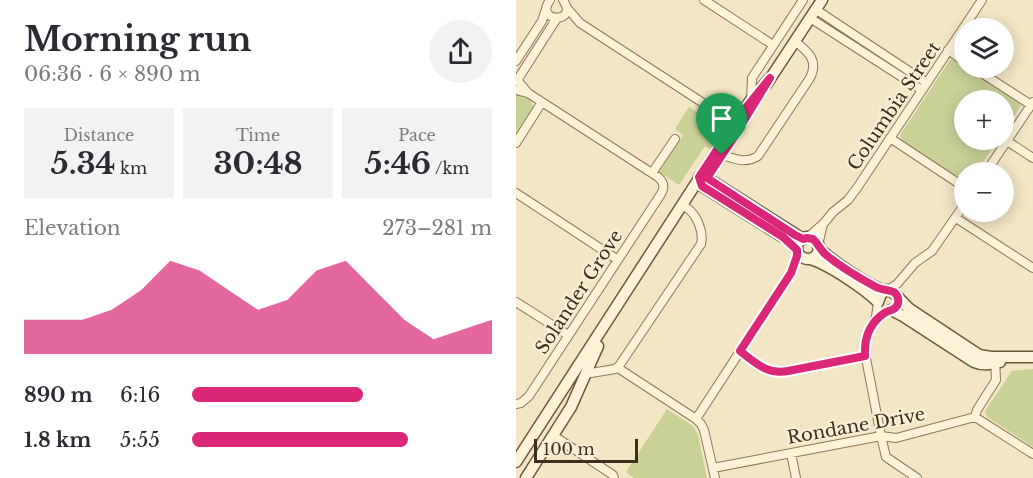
<!DOCTYPE html>
<html lang="en">
<head>
<meta charset="utf-8">
<style>
	:root { --surface:#fff; --page:#f2f2f3; --text:#2b2b33; --muted:#7c7c81; --accent:#db2777 }
	body { margin:0; font-family:"Libre Baskerville",serif; background:var(--page); color:var(--text); height:100vh; display:flex; flex-direction:column; font-size:22px; white-space:nowrap }
	* { box-sizing:border-box; margin:0 }
	p { font-size:20px; color:var(--muted) }
	.icon { flex:none; width:33px; height:33px; fill:none; stroke:currentColor; stroke-width:2; stroke-linecap:round; stroke-linejoin:round }
	.map { position:relative; flex:1; overflow:hidden }
	.sheet { display:flex; flex-direction:column; background:var(--surface); width:516px }
	.sheet>* { flex:none }
	.buttons { position:absolute; left:438px; top:18px; display:grid; gap:12px }
	.buttons a { display:grid; place-items:center; width:60px; height:60px; border-radius:50%; background:var(--surface); box-shadow:0 3px 15px #0003; font-size:30px }
	.scale { position:absolute; left:18px; bottom:15px; width:104px; box-sizing:border-box; padding-left:6px; border:3px solid #3d2e1e; border-top:0; font-size:16px; line-height:21px; white-space:nowrap; color:#3d2e1e; -webkit-text-stroke:4px #f9efd4; paint-order:stroke }
	.pin { position:absolute; display:grid; place-items:center; width:51px; height:51px; color:#fff; margin:-62px -26px; border-radius:50% 50% 50% 0; rotate:-45deg; box-shadow:0 0 6px #0007 }
	.pin .icon { rotate:45deg }
	.round { display:grid; place-items:center; flex:none; width:63px; height:63px; border-radius:32px; background:var(--page) }
	.overview { display:flex; align-items:center; justify-content:space-between; height:102px; padding:0 24px }
	h1 { font-size:33px; font-weight:700; line-height:45px }
	.figures { display:grid; grid-template-columns:repeat(3,1fr); gap:9px; height:102px; padding:6px 24px }
	.figures div { display:grid; align-content:center; border-radius:0px; background:var(--page); text-align:center }
	.figures b { font-size:30px; font-weight:700 }
	.figures small { font-size:16px; font-weight:400 }
	.figures p { font-size:16px }
	.chart { height:168px; padding:12px 24px }
	.chart p { display:flex; justify-content:space-between }
	.chart svg { width:100%; height:108px; margin-top:6px; fill:var(--accent); opacity:.7 }
	ul { padding:0 24px; list-style:none; font-size:20px }
	li { display:grid; grid-template-columns:96px 72px 1fr; align-items:center; height:45px }
	li i { height:15px; border-radius:8px; background:var(--accent) }
	main { display:flex; flex:1; min-height:0 }
	.map>svg:first-child { display:block }
	.park { fill:#c9d196 }
	.lines { fill:none; stroke-linecap:round; stroke-linejoin:round }
	.street-casing { stroke:#8f7758; stroke-width:10 }
	.secondary-casing { stroke:#70583b; stroke-width:13 }
	.street { stroke:#fcf2d8; stroke-width:8 }
	.secondary { stroke:#fcf2d8; stroke-width:10 }
	.route-casing { stroke:#fff; stroke-width:12 }
	.route { stroke:#db2777; stroke-width:8 }
	.labels { text-anchor:middle; dominant-baseline:central; stroke-width:4.5; stroke-linejoin:round; paint-order:stroke }
	.street-label { font-size:18px; fill:#3d2e1e; stroke:#f9efd4 }
</style>
</head>
<body>
<main>
<section class="sheet">
<div class="overview"><div><h1>Morning run</h1><p>06:36 · 6 × 890 m</p></div><a class="round"><svg class="icon" aria-label="share" viewBox="0 0 24 24"><path d="M12 15V3M7 8l5-5 5 5M5 13v7h14v-7"/></svg></a></div>
<div class="figures">
<div><p>Distance</p><b>5.34<small> km</small></b></div>
<div><p>Time</p><b>30:48</b></div>
<div><p>Pace</p><b>5:46<small> /km</small></b></div>
</div>
<div class="chart"><p><span>Elevation</span>273–281 m</p>
<svg viewBox="0 0 160 44" preserveAspectRatio="none"><path d="M0 44V30L10 30L20 30L30 26L40 18L50 6L60 10L70 18L80 26L90 22L100 10L110 6L120 18L130 30L140 38L150 34L160 30V44z"/></svg>
</div>
<ul>
<li><b>890 m</b>6:16<i style="width:57%"></i></li>
<li><b>1.8 km</b>5:55<i style="width:72%"></i></li>
</ul>
</section>
<div class="map">
<svg width="517" height="478" viewBox="0 0 517 478">
	<rect width="100%" height="100%" fill="#f2e6c4"/>
	<path class="park" d="M439 59 448 65V68H452L504 101 505 106 488 131V100H448V140H482L460 172H448V182L385 140 384 135 434 60Z
		M0 93C8 95 16 97 17 107L0 135Z
		M173 107 207 129 194 149 189 146 163 185 143 172 167 135 159 129Z
		M517 369V447L471 417 469 411 496 371Z
		M151 409 177 426 182 435 191 478H118L110 472Z"/>
	<g class="lines">
		<g class="street-casing">
			<path id="street" d="M34 0C17 23 64 24 47 0
				M188 0 257 45
				M51 8 64 23 204 114 227 122
				M299 9 411 83
				M294 18 406 90
				M432 50 448 61
				M0 61 26 21 30 9
				M458 68 515 105
				M2 79 41 18
				M0 90 12 93
				M235 100 236 78 287 0
				M374 138 448 187
				M491 141 517 158
				M0 143 26 102
				M206 155C219 159 230 164 242 156L294 78C303 60 292 52 279 41
				M470 172 517 102
				M136 173 159 139
				M0 193 102 260
				M440 218 517 268
				M291 238 308 223 317 212 332 200 341 188 466 0
				M302 245 307 224
				M370 291 381 284 399 263 416 251 448 205
				M0 302 52 335
				M362 302 360 317 352 333 348 348 365 436 370 457 401 478
				M223 351C240 363 251 374 272 371L349 356
				M102 368 180 419 185 424 188 430 199 478
				M69 374 99 369 103 366 185 244C188 232 181 215 171 208
				M0 404 5 403 13 396 145 194C149 187 148 182 142 177L12 93 2 81
				M459 417 517 454
				M180 419 275 273 282 252
				M38 436 97 475 98 478
				M275 453 280 478
				M197 468 365 436 380 438 459 417 461 410 480 380 479 359"/>
		</g>
		<g class="secondary-casing">
			<path id="secondary" d="M250 85 306 0
				M281 248a11 11 0 1 1 22 0a11 11 0 1 1-22 0Z
				M281 250 274 242 267 237 186 186 183 177 191 178 287 239
				M294 259C312 264 349 289 362 302L365 294 369 291C351 285 316 261 302 247
				M371 290C381 292 386 304 395 310L463 355 475 357H517
				M375 310 387 316 458 362C467 366 475 364 484 362
				M0 462 217 126 235 100 254 78
				M10 478 55 407 82 346"/>
		</g>
		<use href="#street" class="street"/>
		<use href="#secondary" class="secondary"/>
	</g>
	<g class="lines">
		<g class="route-casing">
			<path id="route" d="M206 155 222 131 217 126C228 109 241 94 254 78L227 122 221 119C208 139 196 158 183 177L186 186 267 237 281 250V256L275 273 224 351C240 363 251 375 272 371L349 356C348 338 354 322 370 312 372 311 377 310 379 308 384 304 383 296 378 292 374 290 366 290 360 287 345 279 322 265 309 254 304 249 302 244 297 239L291 238 287 239 279 235 191 178 206 155"/>
		</g>
		<use href="#route" class="route"/>
	</g>
	<g class="labels">
		<g class="street-label">
			<text transform="translate(378 106) rotate(-56)">Columbia Street</text>
			<text transform="translate(63 292) rotate(-57)">Solander Grove</text>
			<text transform="translate(340 426) rotate(-10)">Rondane Drive</text>
		</g>
	</g>
</svg>
<div class="buttons">
<a><svg class="icon" aria-label="layers" viewBox="0 0 24 24"><path d="M12 4l9 5-9 5-9-5zM3 14l9 5 9-5"/></svg></a>
<a>+</a>
<a>−</a>
</div>
<div class="scale">100 m</div>
<div class="pin" style="left:206px;top:155px;background:#1e9e55"><svg class="icon" aria-label="arrive" viewBox="0 0 24 24"><path d="M6 21V4h12l-3 4 3 4H6"/></svg></div>
</div>
</main>
</body>
</html>
